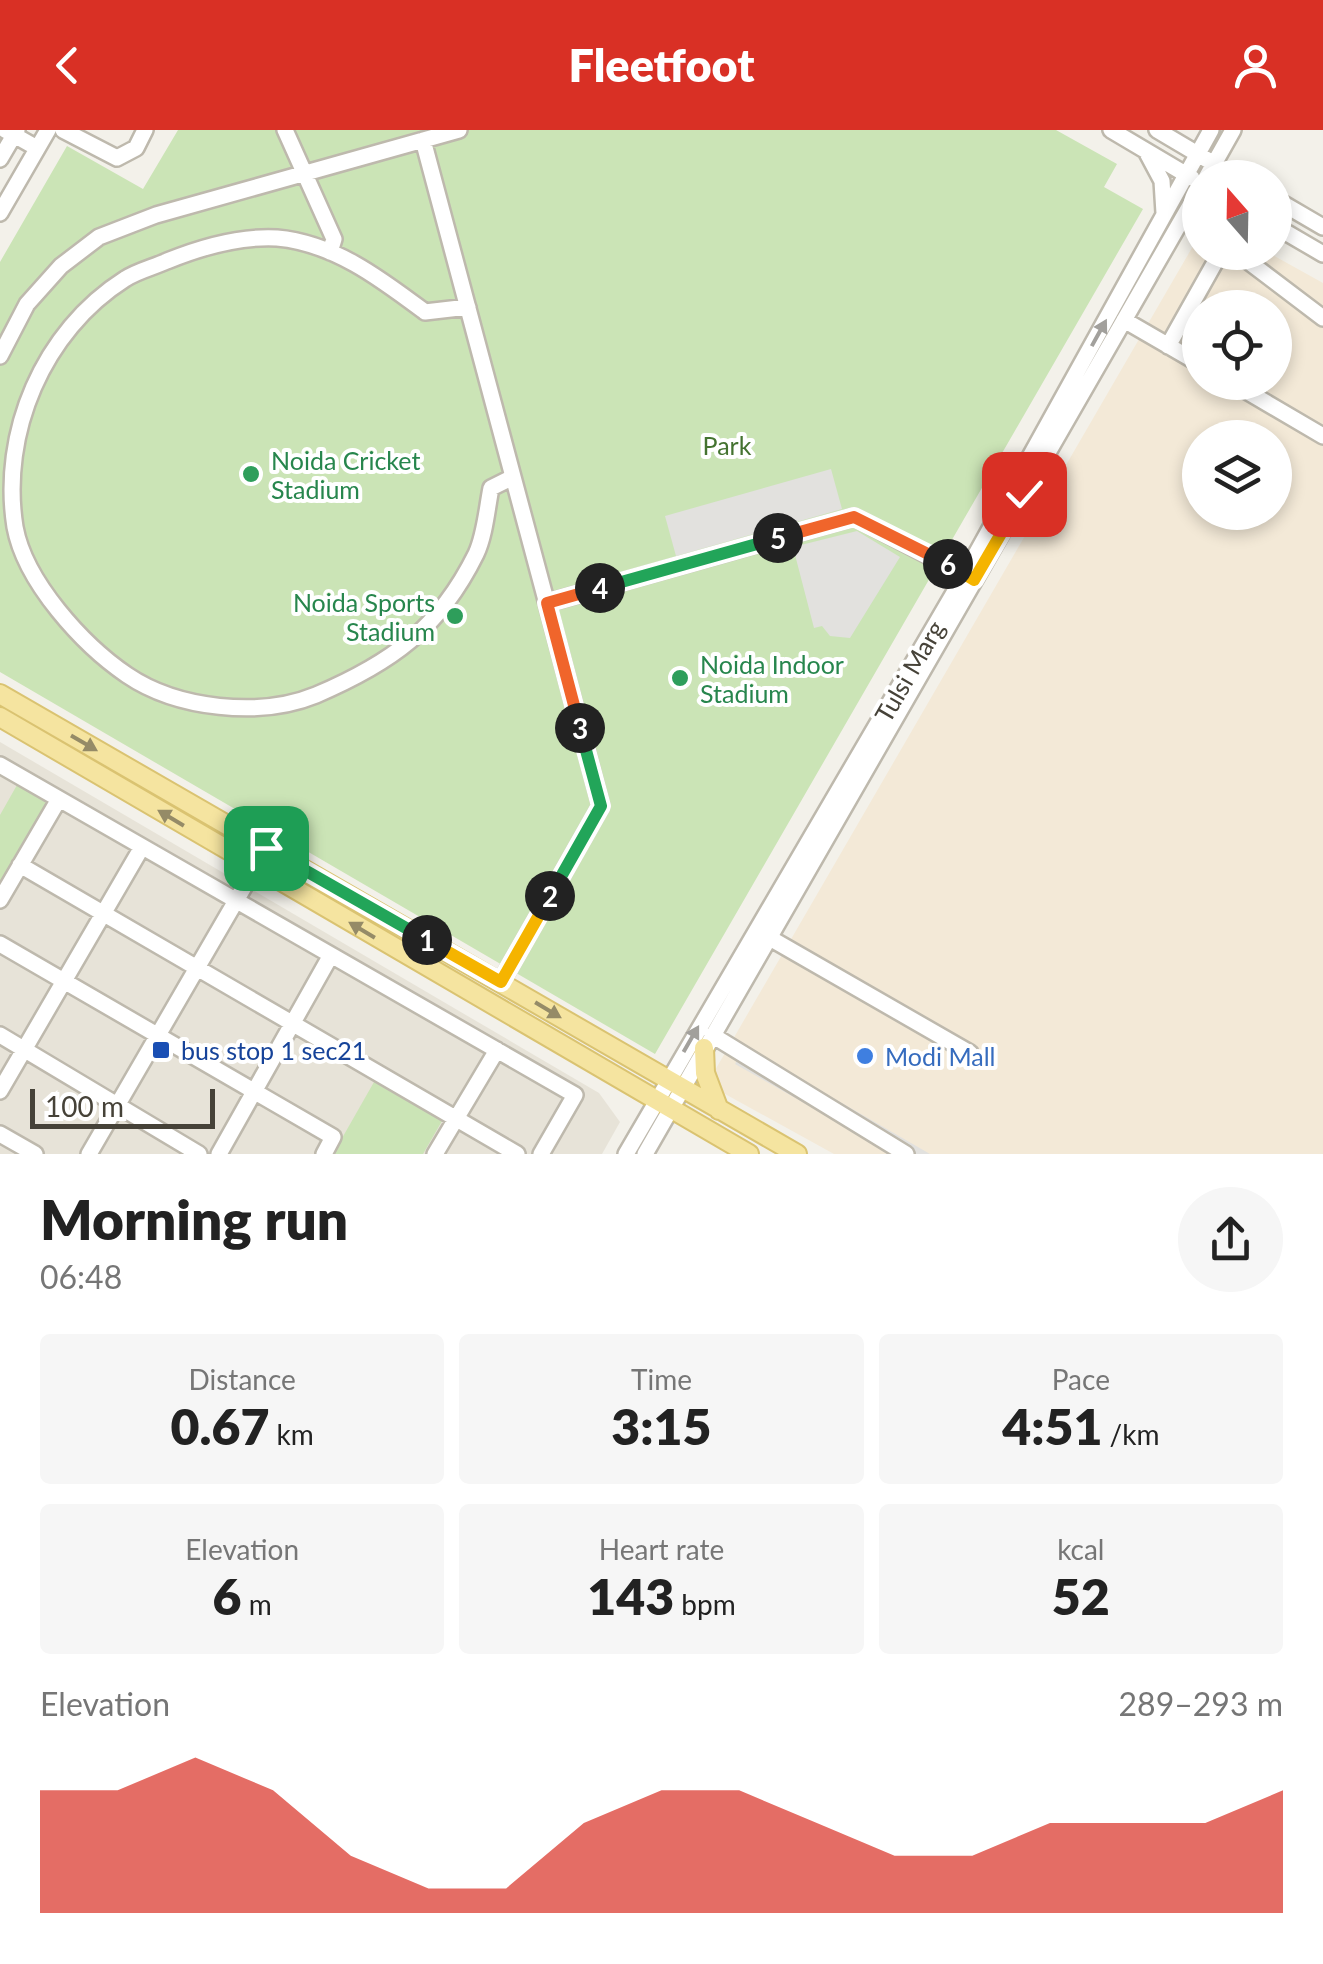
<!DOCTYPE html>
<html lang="en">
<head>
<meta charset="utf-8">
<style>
	:root { --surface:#fff; --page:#f6f6f6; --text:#222; --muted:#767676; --accent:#d93025 }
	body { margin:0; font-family:Lato,sans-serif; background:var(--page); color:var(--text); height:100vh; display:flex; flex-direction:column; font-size:38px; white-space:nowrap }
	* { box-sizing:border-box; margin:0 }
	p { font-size:32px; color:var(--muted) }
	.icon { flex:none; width:55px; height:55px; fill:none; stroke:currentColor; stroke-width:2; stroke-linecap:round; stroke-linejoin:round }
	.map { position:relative; height:1024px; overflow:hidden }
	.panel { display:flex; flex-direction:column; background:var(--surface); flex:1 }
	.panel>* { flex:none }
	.needle { width:65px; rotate:340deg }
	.fabs { position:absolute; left:1182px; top:30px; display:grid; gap:20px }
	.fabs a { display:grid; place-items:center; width:110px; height:110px; border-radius:50%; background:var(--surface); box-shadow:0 5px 15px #0003; font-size:50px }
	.scale { position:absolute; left:30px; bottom:25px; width:185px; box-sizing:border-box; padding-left:10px; border:5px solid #464238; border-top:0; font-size:28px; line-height:35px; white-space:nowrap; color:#464238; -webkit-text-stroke:8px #fff; paint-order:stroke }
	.pin { position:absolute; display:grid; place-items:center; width:85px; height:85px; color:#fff; margin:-42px; border-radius:20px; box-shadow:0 5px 15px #0006 }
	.km { position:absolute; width:50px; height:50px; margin:-25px; border-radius:50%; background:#222; color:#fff; font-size:28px; line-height:50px; text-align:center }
	.round { display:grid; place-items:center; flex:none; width:105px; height:105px; border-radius:52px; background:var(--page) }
	.summary { display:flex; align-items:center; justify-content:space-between; height:170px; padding:0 40px }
	h1 { font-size:55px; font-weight:800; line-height:75px }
	.figures { display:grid; grid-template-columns:repeat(3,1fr); gap:15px; height:170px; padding:10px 40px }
	.figures div { display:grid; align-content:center; border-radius:10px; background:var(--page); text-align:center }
	.figures b { font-size:50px; font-weight:800 }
	.figures small { font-size:28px; font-weight:400 }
	.figures p { font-size:28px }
	.chart { height:280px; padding:20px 40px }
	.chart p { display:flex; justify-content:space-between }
	.chart svg { width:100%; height:180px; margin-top:10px; fill:var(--accent); opacity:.7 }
	header { display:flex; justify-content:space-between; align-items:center; height:130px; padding:0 40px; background:var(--accent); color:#fff; font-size:45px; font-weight:800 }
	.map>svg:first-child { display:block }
	.residential { fill:#e7e3d8 }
	.commercial { fill:#f3e9d7; fill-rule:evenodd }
	.green { fill:#cbe4b6 }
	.parking { fill:#e2e1de }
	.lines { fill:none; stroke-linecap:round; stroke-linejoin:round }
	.minor-casing { stroke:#beb9ad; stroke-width:20 }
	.major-casing { stroke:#dac371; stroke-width:22 }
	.minor { stroke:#fff; stroke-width:15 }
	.major { stroke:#f5e4a0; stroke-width:18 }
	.oneway { fill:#a2a09c }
	.oneway2 { fill:#958b67 }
	.split-1-casing { stroke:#fff; stroke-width:20 }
	.split-2-casing { stroke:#fff; stroke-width:20 }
	.split-3-casing { stroke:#fff; stroke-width:20 }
	.split-4-casing { stroke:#fff; stroke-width:20 }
	.split-5-casing { stroke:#fff; stroke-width:20 }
	.split-6-casing { stroke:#fff; stroke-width:20 }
	.split-7-casing { stroke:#fff; stroke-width:20 }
	.split-1 { stroke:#22a559; stroke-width:12 }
	.split-2 { stroke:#f5b400; stroke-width:12 }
	.split-3 { stroke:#22a559; stroke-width:12 }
	.split-4 { stroke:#f0652b; stroke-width:12 }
	.split-5 { stroke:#22a559; stroke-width:12 }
	.split-6 { stroke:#f0652b; stroke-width:12 }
	.split-7 { stroke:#f5b400; stroke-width:12 }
	.leisure-dot { fill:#2e9e5b; stroke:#fff; stroke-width:4 }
	.transit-dot { fill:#1a4fb4; stroke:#fff; stroke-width:4 }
	.shop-dot { fill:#3f7fe0; stroke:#fff; stroke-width:4 }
	.labels { text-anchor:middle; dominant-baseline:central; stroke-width:8; stroke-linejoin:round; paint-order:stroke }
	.park-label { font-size:25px; fill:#447330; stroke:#fff }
	.leisure-label { font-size:25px; fill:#27864d; stroke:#fff; text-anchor:start }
	.street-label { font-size:25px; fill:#464238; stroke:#fff }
	.transit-label { font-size:25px; fill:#164399; stroke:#fff; text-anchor:start }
	.shop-label { font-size:25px; fill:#366cbe; stroke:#fff; text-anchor:start }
</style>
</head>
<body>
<header><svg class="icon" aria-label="back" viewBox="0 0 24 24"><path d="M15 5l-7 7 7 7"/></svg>Fleetfoot<svg class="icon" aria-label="person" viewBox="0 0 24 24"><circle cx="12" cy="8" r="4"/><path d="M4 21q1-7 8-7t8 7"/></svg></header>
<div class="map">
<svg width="1323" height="1024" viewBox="0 0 1323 1024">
	<rect width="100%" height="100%" fill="#f3f1ea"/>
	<path class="residential" d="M0 612 599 963 620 992 602 1024H0Z"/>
	<path class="commercial" d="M1200 104V122L1269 123 1323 153V1024H834L707 954ZM1200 178H1275V252H1200ZM1200 308H1275V382H1200Z"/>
	<path class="green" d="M178 0H1056L1117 34 1104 57 1143 79 655 924 0 542V132L67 16 143 59Z
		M17 655 49 673 0 757V685Z
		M374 952 442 991 423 1024H333Z"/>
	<path class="parking" d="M831 339 842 379 676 426 665 386Z
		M857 401 900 427 850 508 830 506 822 496 814 498 793 417Z
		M745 917 930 1024H895L735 934Z"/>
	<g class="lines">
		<g class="minor-casing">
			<path id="minor" d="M5 0 37 18
				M63 0 117 28 136 18 145 0
				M285 0 334 109 330 122
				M1111 0 1192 48
				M1157 0 1238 48
				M423 10 601 676 501 852
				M1146 21 1162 51 1164 83
				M0 29 17 0
				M1206 48 1233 0
				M1275 69 1323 97
				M0 83 48 0
				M1275 96 1323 124
				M1236 122 1323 188
				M468 177 425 182C381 149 334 113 277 108 241 106 199 118 167 131 154 137 137 141 125 149 43 201 0 303 15 397 25 452 83 515 127 545 177 579 260 588 316 565 391 533 439 499 476 424 485 405 487 378 491 358L513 347
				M1124 190 1200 234
				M1168 216 1218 127 1225 122
				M0 226 27 174 61 136 99 107 156 85 459 0
				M1231 252 1323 306
				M547 473 854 387 971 448
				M0 635 575 965 541 1024
				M20 735 517 1024
				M0 770 59 669
				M768 807 970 923
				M0 814 333 1007 324 1024
				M0 905 199 1024
				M712 905 906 1024
				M0 961 142 717
				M0 1004 35 1024
				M89 1024 266 719
				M219 1024 331 825
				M435 1024 497 920
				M626 1024 965 444 1211 0
				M645 1024 1200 58"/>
		</g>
		<g class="major-casing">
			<path id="major" d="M0 564 797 1024
				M0 587 749 1024
				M704 918 705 943 719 980"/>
		</g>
		<use href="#minor" class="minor"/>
		<use href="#major" class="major"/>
	</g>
	<defs><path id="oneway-solid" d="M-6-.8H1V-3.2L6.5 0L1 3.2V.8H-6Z" transform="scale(2.5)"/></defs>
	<g class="oneway">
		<use href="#oneway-solid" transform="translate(1099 203) rotate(-61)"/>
		<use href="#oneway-solid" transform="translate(691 909) rotate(-60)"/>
	</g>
	<g class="oneway2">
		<use href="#oneway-solid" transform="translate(84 613) rotate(30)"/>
		<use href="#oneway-solid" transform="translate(171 688) rotate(-149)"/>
		<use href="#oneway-solid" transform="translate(362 800) rotate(-149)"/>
		<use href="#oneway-solid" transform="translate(548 880) rotate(31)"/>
	</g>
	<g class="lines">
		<g class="split-1-casing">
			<path id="split-1" d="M266 718 427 810"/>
		</g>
		<g class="split-2-casing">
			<path id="split-2" d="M427 810 501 852 550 766"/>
		</g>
		<g class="split-3-casing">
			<path id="split-3" d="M550 766 601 676 580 598"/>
		</g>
		<g class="split-4-casing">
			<path id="split-4" d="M580 598 547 473 600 458"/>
		</g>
		<g class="split-5-casing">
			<path id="split-5" d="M600 458 778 408"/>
		</g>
		<g class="split-6-casing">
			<path id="split-6" d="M778 408 854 387 948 434"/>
		</g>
		<g class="split-7-casing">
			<path id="split-7" d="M948 434 974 450 1024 364"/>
		</g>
		<use href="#split-1" class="split-1"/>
		<use href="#split-2" class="split-2"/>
		<use href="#split-3" class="split-3"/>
		<use href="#split-4" class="split-4"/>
		<use href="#split-5" class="split-5"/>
		<use href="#split-6" class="split-6"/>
		<use href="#split-7" class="split-7"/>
	</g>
	<g class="leisure-dot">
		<circle cx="251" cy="344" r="10"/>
		<circle cx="455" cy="486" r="10"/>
		<circle cx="680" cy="548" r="10"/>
	</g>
	<rect class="transit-dot" x="151" y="910" width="20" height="20" rx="5"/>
	<circle class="shop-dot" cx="865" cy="926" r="10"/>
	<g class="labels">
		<g class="park-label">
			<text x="727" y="315">Park</text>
		</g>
		<g class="leisure-label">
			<text x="271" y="330">Noida Cricket<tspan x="271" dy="29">Stadium</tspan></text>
			<text x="435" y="472" text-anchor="end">Noida Sports<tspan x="435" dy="29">Stadium</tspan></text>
			<text x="700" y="534">Noida Indoor<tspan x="700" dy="29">Stadium</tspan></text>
		</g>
		<g class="street-label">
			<text transform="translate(909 541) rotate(-60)">Tulsi Marg</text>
		</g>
		<g class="transit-label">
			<text x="181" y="920">bus stop 1 sec21</text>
		</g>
		<g class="shop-label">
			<text x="885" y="926">Modi Mall</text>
		</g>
	</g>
</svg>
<div class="fabs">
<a><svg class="needle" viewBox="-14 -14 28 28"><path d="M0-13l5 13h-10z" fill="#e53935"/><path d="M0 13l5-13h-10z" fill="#767676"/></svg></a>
<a><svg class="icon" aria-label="locate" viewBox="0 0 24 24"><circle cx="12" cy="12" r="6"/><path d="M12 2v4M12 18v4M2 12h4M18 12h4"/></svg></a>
<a><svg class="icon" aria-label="layers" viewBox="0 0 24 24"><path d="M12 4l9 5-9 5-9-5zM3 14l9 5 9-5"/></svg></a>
</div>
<div class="scale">100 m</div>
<div class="pin" style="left:266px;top:718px;background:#1e9e55"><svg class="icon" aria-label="arrive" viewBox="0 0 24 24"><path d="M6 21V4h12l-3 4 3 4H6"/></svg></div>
<div class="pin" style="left:1024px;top:364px;background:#d93025"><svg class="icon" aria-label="check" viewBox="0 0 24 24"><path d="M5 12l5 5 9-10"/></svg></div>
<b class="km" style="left:427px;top:810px">1</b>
<b class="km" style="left:550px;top:766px">2</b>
<b class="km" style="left:580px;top:598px">3</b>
<b class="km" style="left:600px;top:458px">4</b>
<b class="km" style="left:778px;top:408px">5</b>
<b class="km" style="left:948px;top:434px">6</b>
</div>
<section class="panel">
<div class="summary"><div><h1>Morning run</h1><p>06:48</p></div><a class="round"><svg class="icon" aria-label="share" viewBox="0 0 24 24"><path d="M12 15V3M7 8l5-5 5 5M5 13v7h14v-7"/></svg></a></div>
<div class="figures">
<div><p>Distance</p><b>0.67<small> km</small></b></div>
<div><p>Time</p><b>3:15</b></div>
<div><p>Pace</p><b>4:51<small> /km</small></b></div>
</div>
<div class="figures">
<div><p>Elevation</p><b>6<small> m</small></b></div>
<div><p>Heart rate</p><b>143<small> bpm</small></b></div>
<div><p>kcal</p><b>52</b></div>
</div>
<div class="chart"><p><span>Elevation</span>289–293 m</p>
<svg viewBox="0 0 160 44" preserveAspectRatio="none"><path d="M0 44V14L10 14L20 6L30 14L40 30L50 38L60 38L70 22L80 14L90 14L100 22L110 30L120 30L130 22L140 22L150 22L160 14V44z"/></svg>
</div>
</section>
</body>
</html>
